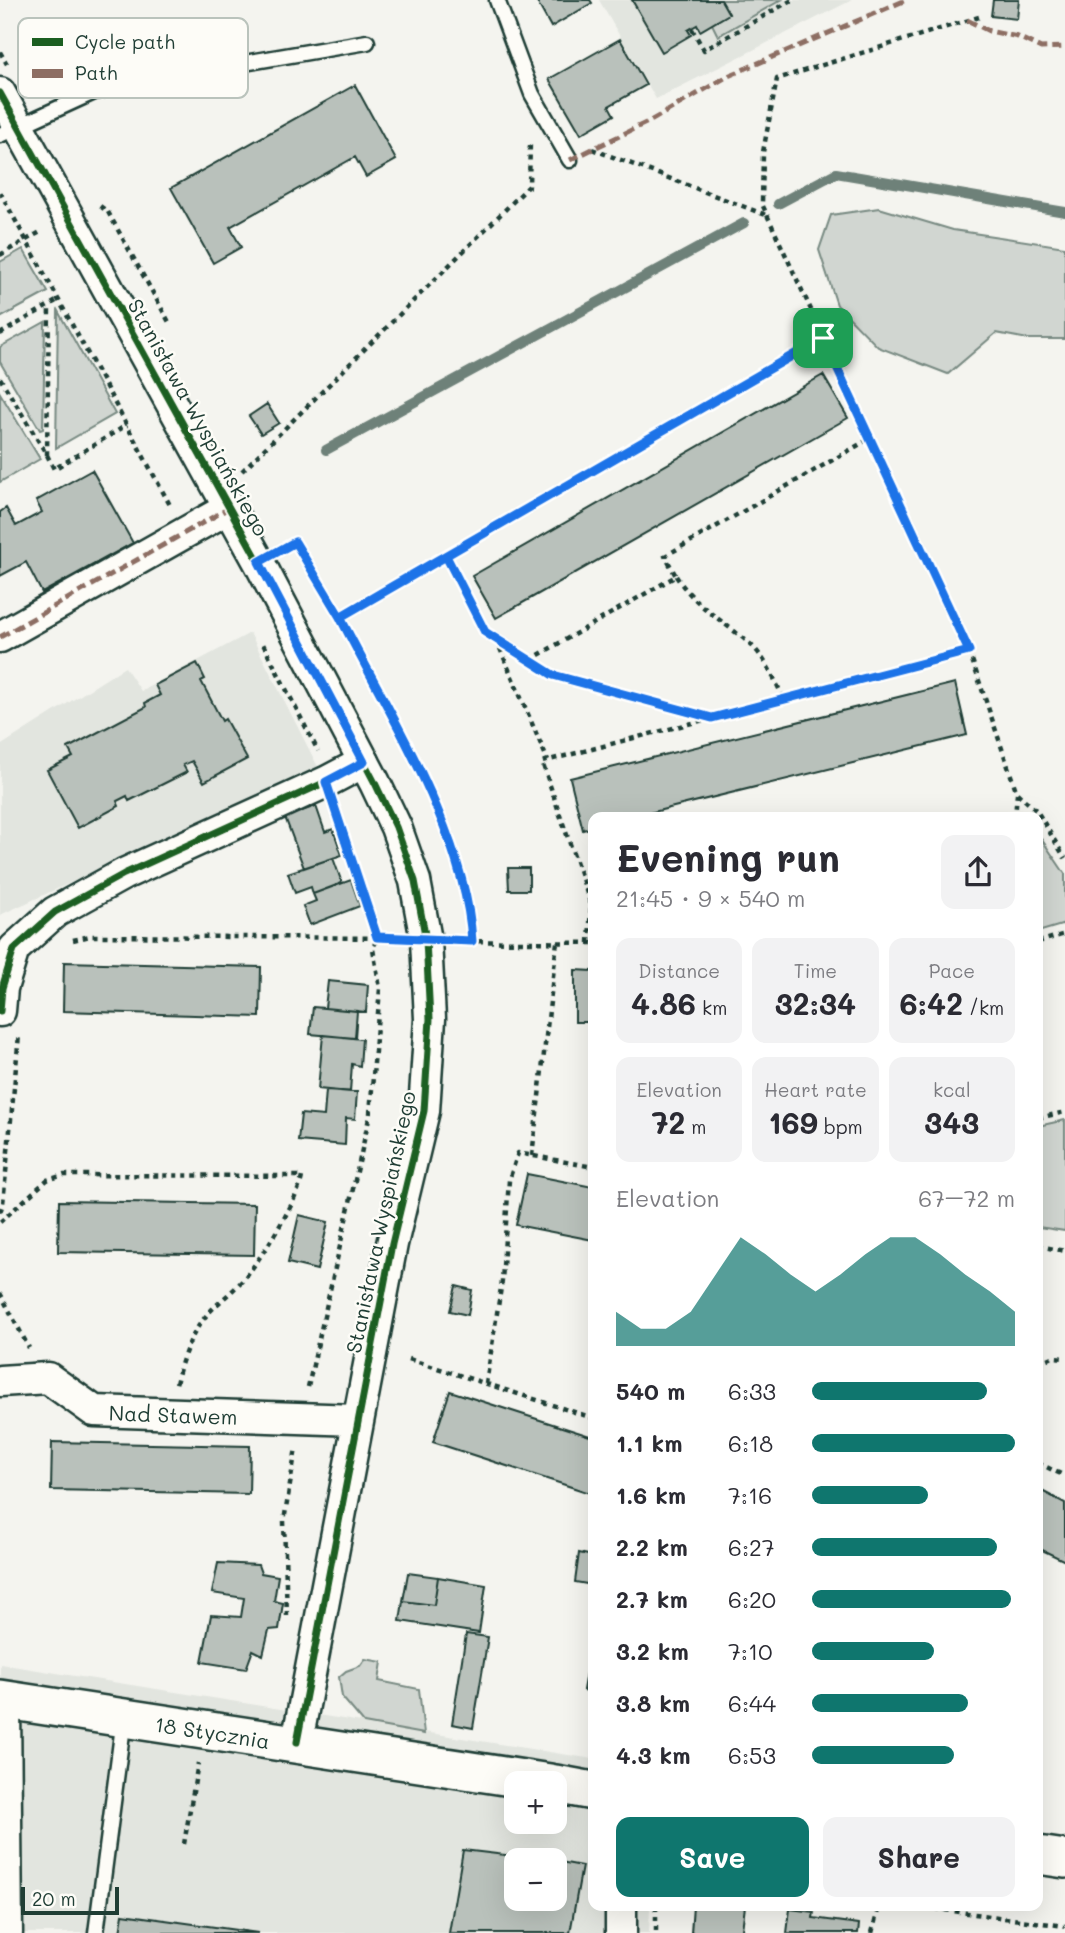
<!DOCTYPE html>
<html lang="en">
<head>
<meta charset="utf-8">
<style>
	:root { --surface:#fff; --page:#f2f2f3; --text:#2b2b33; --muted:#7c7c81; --accent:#0f766e }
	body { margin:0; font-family:Mali,sans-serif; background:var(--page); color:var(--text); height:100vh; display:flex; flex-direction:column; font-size:26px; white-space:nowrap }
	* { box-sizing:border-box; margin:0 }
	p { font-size:23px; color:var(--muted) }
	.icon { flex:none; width:38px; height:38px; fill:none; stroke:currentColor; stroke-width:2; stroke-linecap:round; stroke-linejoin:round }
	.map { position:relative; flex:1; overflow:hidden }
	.drawer { position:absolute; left:588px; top:812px; width:455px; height:1099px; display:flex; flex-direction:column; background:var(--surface); border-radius:14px; box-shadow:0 7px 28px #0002 }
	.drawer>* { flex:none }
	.tools { position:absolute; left:504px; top:1771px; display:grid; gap:14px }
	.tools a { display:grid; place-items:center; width:63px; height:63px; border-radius:14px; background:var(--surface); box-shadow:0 7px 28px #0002; font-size:35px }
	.scale { position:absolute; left:21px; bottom:18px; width:98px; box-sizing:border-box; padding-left:7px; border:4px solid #1f3d34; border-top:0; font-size:19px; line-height:24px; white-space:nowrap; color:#1f3d34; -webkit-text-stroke:5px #fdfcf7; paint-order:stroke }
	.pin { position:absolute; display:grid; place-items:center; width:60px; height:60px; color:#fff; margin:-30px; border-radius:14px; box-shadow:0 4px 10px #0006 }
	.round { display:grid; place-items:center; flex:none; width:74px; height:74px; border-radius:14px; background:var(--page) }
	.overview { display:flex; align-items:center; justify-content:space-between; height:119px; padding:0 28px }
	h1 { font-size:38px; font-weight:800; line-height:52px }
	.metrics { display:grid; grid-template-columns:repeat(3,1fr); gap:10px; height:119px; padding:7px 28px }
	.metrics div { display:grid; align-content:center; border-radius:14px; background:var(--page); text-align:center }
	.metrics b { font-size:30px; font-weight:800 }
	.metrics small { font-size:19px; font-weight:400 }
	.metrics p { font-size:19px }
	.chart { height:196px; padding:14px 28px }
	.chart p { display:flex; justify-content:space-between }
	.chart svg { width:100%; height:126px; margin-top:7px; fill:var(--accent); opacity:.7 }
	.cta { display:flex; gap:14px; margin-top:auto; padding:14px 28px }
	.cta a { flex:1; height:80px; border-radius:14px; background:var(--accent); color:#fff; font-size:28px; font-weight:800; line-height:80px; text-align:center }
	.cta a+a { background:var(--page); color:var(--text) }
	ul { padding:0 28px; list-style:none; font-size:23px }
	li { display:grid; grid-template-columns:112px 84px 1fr; align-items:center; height:52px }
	li i { height:18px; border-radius:9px; background:var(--accent) }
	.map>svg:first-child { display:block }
	.built { fill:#e2e5df; fill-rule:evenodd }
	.green { fill:#d1d6d1; stroke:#788a82; stroke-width:2 }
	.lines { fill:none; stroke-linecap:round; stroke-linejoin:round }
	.stream { stroke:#6e8179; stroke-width:10 }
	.building { fill:#b9c1bb; stroke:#1f3d34; stroke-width:2 }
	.service-casing { stroke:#1f3d34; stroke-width:19 }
	.minor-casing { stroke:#1f3d34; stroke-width:35 }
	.tertiary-casing { stroke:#1f3d34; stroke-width:42 }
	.path { stroke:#1f3d34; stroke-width:4.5; stroke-dasharray:5 5; stroke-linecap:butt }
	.service { stroke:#fdfcf7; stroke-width:14 }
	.minor { stroke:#fdfcf7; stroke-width:30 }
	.tertiary { stroke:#fdfcf7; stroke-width:37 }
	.quiet { stroke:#8d6e63; stroke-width:5; stroke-dasharray:10 5; stroke-linecap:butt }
	.cycleway-casing { stroke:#fdfcf7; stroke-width:11 }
	.cycleway { stroke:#1b5e20; stroke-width:7 }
	.route-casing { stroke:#fff; stroke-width:14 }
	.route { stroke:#1a73e8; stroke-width:9 }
	.labels { text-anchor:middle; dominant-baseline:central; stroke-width:5; stroke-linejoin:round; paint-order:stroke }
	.street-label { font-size:21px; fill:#1f3d34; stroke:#fdfcf7 }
	.key { fill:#fdfcf7; stroke:#bac3bc; stroke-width:2 }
	.key-label { font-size:19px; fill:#1f3d34 }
</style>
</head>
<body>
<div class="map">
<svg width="1065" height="1933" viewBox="0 0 1065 1933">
	<rect width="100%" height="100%" fill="#f4f4ef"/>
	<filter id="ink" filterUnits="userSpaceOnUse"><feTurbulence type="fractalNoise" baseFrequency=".0143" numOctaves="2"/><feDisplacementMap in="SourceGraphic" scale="14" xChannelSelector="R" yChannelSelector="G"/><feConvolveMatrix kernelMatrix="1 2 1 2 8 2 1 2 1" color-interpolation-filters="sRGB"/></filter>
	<g filter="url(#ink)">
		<path class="built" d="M599 0H852L656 99Z
			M250 633 319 769 0 915V746L125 667 141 691Z
			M0 1664 593 1759V1906H650L649 1933H0ZM516 1783H555V1822H516ZM516 1860H555V1899H516Z"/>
		<path class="green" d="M721 0H781L718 36 712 24 729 14Z
			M879 208 953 230 1065 247V339H1028L996 333 948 374 878 347 837 305 819 250 831 215Z
			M23 249 48 292 0 318V262Z
			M58 311 115 414 56 448Z
			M45 322 43 429 40 430 0 362V347Z
			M0 393 40 459 0 482Z
			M1038 834 1065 874V924L1038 932Z
			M1065 1120V1231L1038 1227V1126Z
			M365 1659 382 1662 379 1681 419 1689 424 1734 364 1723 342 1697 339 1677 346 1671 360 1666Z"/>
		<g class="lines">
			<path class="stream" d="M778 204 836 173 1065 212
				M326 450 744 223"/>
		</g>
		<path class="building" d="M536 0H590L592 3 551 27Z
			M632 0H721L729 14 700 31 697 25 688 30 691 35 662 52Z
			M993 0H1019L1017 19 991 16Z
			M620 39 646 85 609 106 614 115 581 134 549 79Z
			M355 85 396 160 366 177 355 157 230 227 241 247 213 263 171 188Z
			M823 375 848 418 496 618 472 576Z
			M267 404 279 423 261 434 249 416Z
			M92 470 133 543 42 593 26 562 0 576V512L6 508 16 526 42 512 36 501Z
			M197 663 205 679 201 681 222 721 225 719 247 759 204 782 192 761 183 765 187 772 129 801 127 796 117 801 119 806 78 828 47 770 73 757 68 748 146 707 145 703 160 695 155 685Z
			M955 683 967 735 633 817H593V827L583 830 570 778Z
			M316 806 325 832 333 829 342 855 304 868 285 817Z
			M333 858 342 883 313 894 311 887 295 893 288 873Z
			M508 868H529V890H509Z
			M351 880 360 906 310 925 303 906 316 901 313 894Z
			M64 962 261 967 260 1017 63 1011Z
			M575 970 593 971V1022H575Z
			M328 981 368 985 366 1012 325 1008Z
			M313 1007 357 1011 355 1038 310 1034Z
			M323 1035 362 1039 360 1066 352 1064 350 1092 318 1089Z
			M326 1090 357 1092 355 1119 346 1118 345 1145 298 1141 301 1114 324 1116Z
			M527 1174 593 1187V1240L516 1225Z
			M59 1201 255 1204 254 1255 58 1252Z
			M299 1215 328 1222 317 1270 288 1263Z
			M456 1286 472 1290 468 1315 450 1311Z
			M450 1391 593 1437V1494L433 1442Z
			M52 1442 250 1446 249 1494 51 1490Z
			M1038 1489 1065 1503V1561L1038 1548Z
			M579 1553 593 1556V1585L575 1582Z
			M218 1563 258 1565 261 1573 278 1576 274 1601 283 1603 279 1629 269 1630 263 1655 253 1650 246 1669 202 1662 211 1615 241 1617 244 1598 212 1593Z
			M408 1573 438 1577 434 1605 403 1601Z
			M438 1577 486 1585 479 1633 400 1621 403 1601 434 1605Z
			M466 1634 488 1637 473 1728 452 1724Z
			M590 1650 593 1651V1692L583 1690Z
			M463 1850 547 1860H516V1899H555V1861L582 1866 570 1933H449Z
			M693 1906H745L742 1930 749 1933H691Z
			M790 1909 814 1912 813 1918 859 1924 858 1933H787Z
			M123 1914 172 1921 258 1933H120Z"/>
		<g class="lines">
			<g class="service-casing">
				<path id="service" d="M497 0 532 94 570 160
					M0 135 94 92 144 80 367 42
					M96 1933 124 1718"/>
			</g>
			<g class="minor-casing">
				<g id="minor">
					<path d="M0 93 259 562 375 783 396 827 415 881 426 940 430 1019 424 1111 392 1244 297 1742"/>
					<path d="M0 637 229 508"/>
					<path d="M0 1011 2 988 14 949 55 912 124 874 326 782 364 762"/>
					<path id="s1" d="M0 1381 48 1378 94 1411 357 1420"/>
					<path d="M5 1700 7 1933"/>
					<path d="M621 1933V1906"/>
				</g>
			</g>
			<g class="tertiary-casing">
				<g id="tertiary">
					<path id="s2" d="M0 1699 550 1783"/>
					<path d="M555 1784 593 1791"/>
					<path d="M1038 1855 1065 1859"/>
				</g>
			</g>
			<path class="path" d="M979 17 777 79 763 152 762 204 969 651 1017 793 1015 817
				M692 29 704 50 792 0
				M0 52 7 64
				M592 149 766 215
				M0 192 170 505
				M100 206 108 212 169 322
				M0 255 42 231
				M0 334 58 300
				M0 378 47 455 49 306
				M47 455 54 469 127 425
				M242 471 529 186 530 141
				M286 547 295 542C331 602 363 663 395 726 429 793 468 865 473 941
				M446 556 485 632 553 675 710 717
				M676 576C695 606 722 620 749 643 766 658 774 679 784 699
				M340 617 823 338
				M496 639 548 761
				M263 644 318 751
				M530 660 676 576 665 556 871 438
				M1017 793 1037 811 1065 858
				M73 940 90 936 396 938
				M458 941 593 943
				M1038 942 1065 934
				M589 943 591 905 542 762 969 651
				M1038 1118 1065 1112
				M532 1156 557 942
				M0 1212 3 1204 19 1035
				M0 1222 47 1180 64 1175 302 1176C300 1198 257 1265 241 1282 230 1294 216 1304 206 1316 190 1335 181 1361 176 1384
				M1038 1246 1065 1251
				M0 1293 29 1348
				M409 1359 593 1418
				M1038 1363 1053 1357 1065 1358
				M486 1384 502 1281 509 1180 518 1153 593 1167
				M308 1387 370 1114 380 988 373 949 377 937 336 809
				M1038 1463 1065 1476
				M287 1616 284 1521 296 1448
				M184 1844 198 1763
				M656 1906V1933
				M915 1906 1065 1926
				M872 1933 879 1906"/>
			<use href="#service" class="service"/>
			<use href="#minor" class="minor"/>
			<use href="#tertiary" class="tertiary"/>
			<path class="quiet" d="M967 20 989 31 1018 37 1041 48 1065 47
				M570 160 652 120 728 76 906 0
				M0 637 229 508"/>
			<g class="cycleway-casing">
				<path id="cycleway" d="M0 93 259 562 375 783 396 827 415 881 426 940 430 1019 424 1111 392 1244 297 1742
					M0 1011 2 988 14 949 55 912 124 874 326 782 364 762"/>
			</g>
			<use href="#cycleway" class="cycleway"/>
		</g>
	</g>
	<g class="lines" filter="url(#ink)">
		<g class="route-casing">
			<path id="route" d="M823 338 393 586 340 617 295 542 259 562 364 762 326 782 377 937 472 941C466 834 388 712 340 617L446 556 485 632 553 675 712 718 969 651 823 338"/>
		</g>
		<use href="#route" class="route"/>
	</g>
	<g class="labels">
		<g class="street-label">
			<text transform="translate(199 417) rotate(61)">Stanisława Wyspiańskiego</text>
			<text transform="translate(380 1222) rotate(-78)">Stanisława Wyspiańskiego</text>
			<text stroke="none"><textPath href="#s1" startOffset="184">Nad Stawem</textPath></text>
			<text stroke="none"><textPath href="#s2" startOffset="215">18 Stycznia</textPath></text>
		</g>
	</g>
	<rect x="18" y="18" width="230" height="80" rx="10" class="key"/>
	<rect x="32" y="38" width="31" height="8" fill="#1b5e20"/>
	<rect x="32" y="69" width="31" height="9" fill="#8d6e63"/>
	<g class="key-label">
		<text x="75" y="49">Cycle path</text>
		<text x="75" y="80">Path</text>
	</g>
</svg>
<div class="tools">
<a>+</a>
<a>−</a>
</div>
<div class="scale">20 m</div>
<div class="pin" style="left:823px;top:338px;background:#1e9e55"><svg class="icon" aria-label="arrive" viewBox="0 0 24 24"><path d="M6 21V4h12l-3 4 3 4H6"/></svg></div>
<section class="drawer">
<div class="overview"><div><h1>Evening run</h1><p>21:45 · 9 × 540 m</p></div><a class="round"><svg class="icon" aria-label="share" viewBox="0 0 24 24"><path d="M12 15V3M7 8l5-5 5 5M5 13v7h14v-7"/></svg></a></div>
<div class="metrics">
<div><p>Distance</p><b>4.86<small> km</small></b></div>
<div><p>Time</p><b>32:34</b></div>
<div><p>Pace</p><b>6:42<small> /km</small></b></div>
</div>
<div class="metrics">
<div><p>Elevation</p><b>72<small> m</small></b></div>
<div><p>Heart rate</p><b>169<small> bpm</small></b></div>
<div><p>kcal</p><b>343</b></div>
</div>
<div class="chart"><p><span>Elevation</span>67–72 m</p>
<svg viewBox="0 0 160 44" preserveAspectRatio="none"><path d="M0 44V32L10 38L20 38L30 32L40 19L50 6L60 12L70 19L80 25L90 19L100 12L110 6L120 6L130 12L140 19L150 25L160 32V44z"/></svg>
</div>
<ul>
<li><b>540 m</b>6:33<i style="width:86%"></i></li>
<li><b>1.1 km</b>6:18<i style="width:100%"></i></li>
<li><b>1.6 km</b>7:16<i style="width:57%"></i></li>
<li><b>2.2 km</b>6:27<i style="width:91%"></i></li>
<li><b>2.7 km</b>6:20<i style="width:98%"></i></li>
<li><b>3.2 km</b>7:10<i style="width:60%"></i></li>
<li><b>3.8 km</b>6:44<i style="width:77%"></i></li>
<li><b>4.3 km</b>6:53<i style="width:70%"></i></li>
</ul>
<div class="cta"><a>Save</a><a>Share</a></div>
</section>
</div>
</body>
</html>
